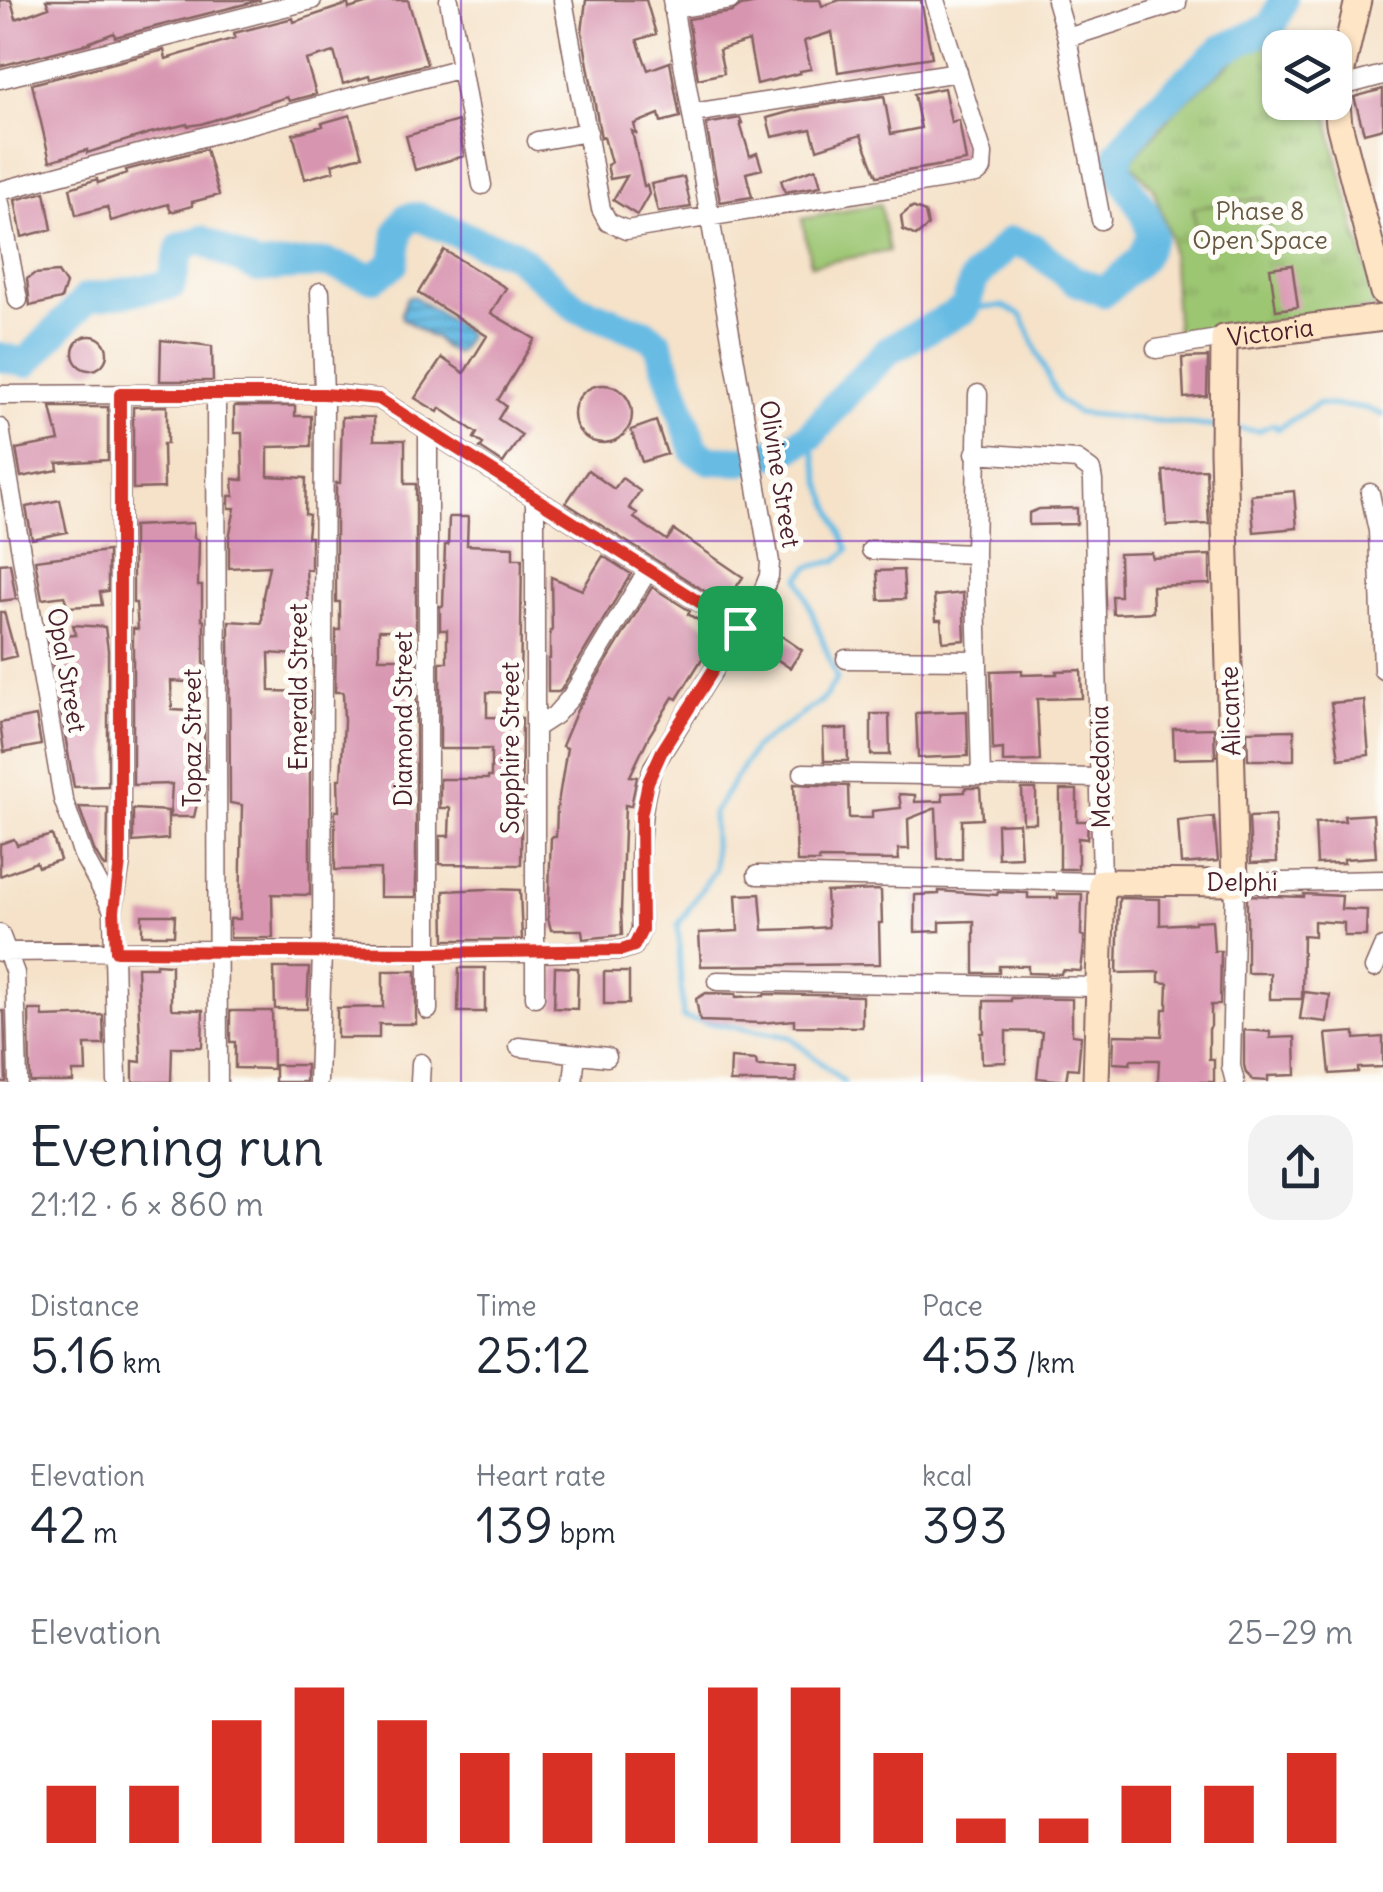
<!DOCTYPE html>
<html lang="en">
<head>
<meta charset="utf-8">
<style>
	:root { --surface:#fff; --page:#f2f2f3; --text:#1f2937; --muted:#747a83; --accent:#d93025 }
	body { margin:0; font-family:Delius,sans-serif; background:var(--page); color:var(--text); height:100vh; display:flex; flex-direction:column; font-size:38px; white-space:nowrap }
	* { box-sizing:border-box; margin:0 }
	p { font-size:32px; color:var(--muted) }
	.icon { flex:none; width:55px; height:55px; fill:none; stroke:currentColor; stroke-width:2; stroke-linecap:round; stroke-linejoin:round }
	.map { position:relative; height:1082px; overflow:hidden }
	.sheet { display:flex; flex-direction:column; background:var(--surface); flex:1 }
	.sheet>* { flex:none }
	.controls { position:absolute; left:1262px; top:30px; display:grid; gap:20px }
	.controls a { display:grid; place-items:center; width:90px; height:90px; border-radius:20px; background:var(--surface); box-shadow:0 2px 8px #0004; font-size:50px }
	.pin { position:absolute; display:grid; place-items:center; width:85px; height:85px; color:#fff; margin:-42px; border-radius:20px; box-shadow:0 5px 15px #0006 }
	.round { display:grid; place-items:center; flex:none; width:105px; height:105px; border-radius:30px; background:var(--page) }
	.headline { display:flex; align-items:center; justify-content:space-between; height:170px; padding:0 30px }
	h1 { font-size:55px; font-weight:600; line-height:75px }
	.stats { display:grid; grid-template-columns:repeat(3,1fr); gap:15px; height:170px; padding:10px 30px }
	.stats div { display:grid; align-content:center }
	.stats b { font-size:50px; font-weight:600 }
	.stats small { font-size:28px; font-weight:400 }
	.stats p { font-size:28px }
	.chart { height:280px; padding:20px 30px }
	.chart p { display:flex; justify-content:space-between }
	.chart svg { width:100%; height:180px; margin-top:10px; stroke:var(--accent); stroke-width:6 }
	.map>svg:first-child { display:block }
	.park { fill:url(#park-tufts); stroke:#73724e; stroke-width:2.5 }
	.pitch { fill:#9cc672; stroke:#73724e; stroke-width:2.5 }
	.water { fill:url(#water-rules); stroke:#586e88; stroke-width:2.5 }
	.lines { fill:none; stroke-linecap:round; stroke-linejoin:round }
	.stream { stroke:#67bce4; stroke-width:5 }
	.river { stroke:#67bce4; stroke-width:30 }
	.building { fill:#d895b0 }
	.street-casing { stroke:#866362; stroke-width:21 }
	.secondary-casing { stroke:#866362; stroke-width:29 }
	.street { stroke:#fff; stroke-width:18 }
	.secondary { stroke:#fee5c5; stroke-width:25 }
	.route-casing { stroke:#fff; stroke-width:20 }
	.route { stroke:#d93025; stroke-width:12 }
	.grid { fill:none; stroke:#7b2cbf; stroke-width:2.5; stroke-opacity:0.55 }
	.labels { text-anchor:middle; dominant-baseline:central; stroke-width:10; stroke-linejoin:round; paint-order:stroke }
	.park-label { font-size:25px; fill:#675944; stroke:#fdfcf7 }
	.street-label { font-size:25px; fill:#4a1f2b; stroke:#fdfcf7 }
</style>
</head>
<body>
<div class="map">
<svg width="1383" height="1082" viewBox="0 0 1383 1082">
	<defs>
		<pattern id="park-tufts" width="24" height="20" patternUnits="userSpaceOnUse" patternTransform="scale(2.5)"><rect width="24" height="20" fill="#9cc672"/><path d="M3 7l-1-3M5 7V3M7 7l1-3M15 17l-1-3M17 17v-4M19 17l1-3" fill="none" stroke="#81a05e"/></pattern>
		<pattern id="water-rules" width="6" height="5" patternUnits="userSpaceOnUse" patternTransform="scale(2.5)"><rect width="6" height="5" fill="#67bce4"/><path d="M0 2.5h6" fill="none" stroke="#5798b9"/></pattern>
	</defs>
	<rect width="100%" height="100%" fill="#fdfcf7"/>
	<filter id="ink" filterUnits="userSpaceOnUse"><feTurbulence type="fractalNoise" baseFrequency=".01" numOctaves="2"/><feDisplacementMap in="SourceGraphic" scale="20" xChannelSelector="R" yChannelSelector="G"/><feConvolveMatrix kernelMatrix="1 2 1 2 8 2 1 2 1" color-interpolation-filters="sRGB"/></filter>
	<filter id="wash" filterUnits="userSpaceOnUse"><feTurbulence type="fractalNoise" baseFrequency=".0048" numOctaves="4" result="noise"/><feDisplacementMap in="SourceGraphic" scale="40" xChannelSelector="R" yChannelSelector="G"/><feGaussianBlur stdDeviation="2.25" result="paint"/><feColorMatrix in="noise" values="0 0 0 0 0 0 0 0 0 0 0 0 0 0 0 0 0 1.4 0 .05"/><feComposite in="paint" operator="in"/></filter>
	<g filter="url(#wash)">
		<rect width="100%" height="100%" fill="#f5e2c9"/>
		<path class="park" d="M1280 39 1317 47 1280 48V102L1326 103 1334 146 1377 308 1177 334 1170 237 1153 188 1130 162 1178 108 1238 57Z"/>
		<path class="pitch" d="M1264 198 1269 233 1198 242 1193 208Z
			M880 204 889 251 811 265 802 219Z"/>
		<path class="water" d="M413 296 466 331 468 335 461 348 455 353 443 347 435 337 429 336 402 318 401 314 407 297Z"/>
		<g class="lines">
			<path class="stream" d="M965 309 1003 306 1022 316 1050 382 1060 401 1077 413 1218 427
				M1233 428 1258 431 1274 424 1277 429 1318 404 1365 408 1383 415
				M810 436 821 483 848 550 836 561 809 567 799 578 837 679 823 700 755 747 713 814 715 869 678 925 683 1018 790 1037 844 1082"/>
			<path class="river" d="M0 357 26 363 87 298 171 285 181 247 202 240 257 268 326 263 373 278 394 264 398 233 407 218 420 217 480 243 512 252 577 308 646 334 658 343 695 451 710 460 741 461 789 448 810 436 848 391 890 349 965 309 974 279 1011 241 1032 247 1074 280 1104 292 1141 259 1152 235 1145 213 1117 169 1119 153 1151 113 1221 50 1272 27 1283 0"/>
		</g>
		<g id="blocks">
			<path class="building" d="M0 0H11L16 19 49 7 46 0H261L115 37 114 33 90 42V43L0 66Z
				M378 0H408L427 64 370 79 369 76 343 84 334 52 306 60 316 94 289 101 287 97 201 124 188 126 187 124 150 133 87 153V150L50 161 32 84 164 50 166 59 235 38 234 33 293 18 294 22 348 4 349 9Z
				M586 0H646L656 34 637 40 648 70 670 62 680 117 661 122 659 114 634 124 636 133 632 131 644 186 647 185 649 194 637 215 613 200 627 176 610 179 607 165 611 163 604 137 601 138 582 32Z
				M772 0H820L822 6 840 0H921L932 57 838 72 832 32 804 41 811 69 800 71V73L757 84 749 41 719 50 724 73 698 79 688 19 732 12 741 6Z
				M944 88 951 122 959 120 966 161 877 176 861 135 817 149 811 129 772 137 767 118 800 109 884 96 891 134 921 128 914 94Z
				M1383 89V128L1364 133 1354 97Z
				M350 115 362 156 332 164 334 171 305 179 293 134 323 126 322 123Z
				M740 118 742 123H740L750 156 757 153 762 169 746 173 752 197 720 202 706 124Z
				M458 121 464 156 415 170 406 136Z
				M206 149 219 195 192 202V206L171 212 168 204 111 221 107 207 76 215 70 188 97 179 98 183 127 173 126 170Z
				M816 168 821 186 785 192 781 180Z
				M684 177 691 207 658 212 651 184Z
				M45 192 52 229 22 237 15 200Z
				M912 207 925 212 928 226 916 236 903 230 901 216Z
				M444 250 506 288 491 313 535 339 498 400 506 406 498 419 522 435 503 463 480 448 483 444 474 438 477 433 440 408 438 412 415 398 442 358 464 373 487 336 418 293Z
				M1292 265 1298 307 1276 310 1270 268Z
				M58 272 66 284 61 299 30 306 27 279 34 274Z
				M73 353a17 17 0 1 1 34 0a17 17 0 1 1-34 0Z
				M161 340 212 346 213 381H160Z
				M1208 357 1207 396 1184 398 1182 358Z
				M574 414a29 29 0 1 1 58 0a29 29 0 1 1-58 0Z
				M167 406V444H163L164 488 133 489V407Z
				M234 406H295V416H311V446L268 447V476L306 478 305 514 309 515 307 537H311V570L306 569 311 656 269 653 270 691 310 692V895L272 894 273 938H230V919H240L242 805 230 803 229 621 262 623 263 596 269 566 229 568V538L235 508H229V496H234L233 479 243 480 242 433H234Z
				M51 407H108V460L57 463 58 470 21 477 16 449 59 441Z
				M342 417H374V440H405V484H416V630H379V658H416V897H380V869L335 870V811H339L338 779H341L344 721 343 692H335L336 635V630H340V602H336V483H340Z
				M656 421 667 454 642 462 631 430Z
				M1206 469 1209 524 1167 526 1163 471Z
				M588 470 614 489 622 478 640 491 629 508 637 513 634 518 667 540 674 530 743 577 725 604 566 503Z
				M1294 491 1297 528 1254 532 1251 495Z
				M60 500 67 532 32 539 26 507Z
				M1077 508V524L1029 525V513L1039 509Z
				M449 517H468L467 545 513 547V559H522L520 693 487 692V717L522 718 521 865 440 864V836H449L450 808H440V779H488V777H491V749H440V662H447V630H440V606H443L445 545H448Z
				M193 523 194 538 199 540 198 586H202V620H204V683L171 681 172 710 189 711V725H204L205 789 204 795H199L194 817H170L172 784 133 785V628L138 629 136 603H133V526Z
				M108 551V591L100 592 102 605 68 607 64 596 42 599 35 560Z
				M1152 553V558L1210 555V584L1152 586 1153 612 1113 614 1112 596H1120L1119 554Z
				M603 556 631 574 561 690 559 692H548V659H550V631H552L551 577 582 590Z
				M10 563 16 599 0 601V564Z
				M903 570 905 599 879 600 877 571Z
				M652 587 690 611 688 614 721 634 706 659 703 657 677 699 673 697 649 736 630 776 637 777 631 806 625 805 621 911 622 935 583 939 582 930H551L548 918 551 837H556L557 809 567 748 562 746 577 710Z
				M963 593 965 640 943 642 941 620H936L934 596Z
				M0 612H4L16 656 0 660Z
				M761 622 802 650 790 668 748 640Z
				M73 625 105 627 108 650V786L74 787 48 637 76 635Z
				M1022 670V675L1057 674 1056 671 1081 670 1082 698 1037 699 1040 761 1003 762V749L993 750 991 671Z
				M1364 700 1369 755 1339 759 1331 703Z
				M967 711 968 756 918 758 916 713Z
				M871 714H889L890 755H871Z
				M36 716 41 745 4 752 0 723Z
				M1214 728 1215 758 1174 759 1173 729Z
				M823 729H847L848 761H824Z
				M1294 730V760H1248L1247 731Z
				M794 784 848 786 849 818H872V811L901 808 899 794 915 795V802L943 801 942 793 965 792V788H980L982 819 962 820V859L938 860 936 808 908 819 909 849H898L899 860 819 859V862H797Z
				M1022 789H1036V823H1023Z
				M1060 790H1077V821H1088L1087 839 1078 838V869H1060Z
				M79 807 108 808 107 867H104L94 850Z
				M133 809 168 811V839L133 842Z
				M1373 814 1376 857 1344 859V863L1317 864 1315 823 1345 821 1344 816Z
				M1275 816 1277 862 1251 863 1249 817Z
				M1214 817 1218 861 1181 864 1178 821Z
				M1019 823 1021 857 998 858 997 824Z
				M52 835 60 860 38 867 36 862 0 876V844L14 839 17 845Z
				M487 889 520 890 522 940H445L444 891Z
				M879 890 881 891 882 923H879L880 964 701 966 699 933 738 931 736 895 760 894 763 930 800 929 828 927 826 892Z
				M939 891 997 895 998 892 1028 893V898H1058V894H1082L1081 935 1084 936V945L1081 971 1062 970 1061 974 1028 973V966H999V973H974V921L940 922V931L915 932V895L939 894Z
				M1304 894 1342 896 1341 909 1367 910 1366 936H1344V923L1314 921V936L1303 935 1302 999H1270V973H1247V895L1304 897Z
				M1119 898 1160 899V925L1195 923V921L1212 920 1214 951H1221L1220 1005H1211V1026L1209 1029V1059H1214V1082H1158L1159 1060H1131L1130 1064 1113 1063 1114 1035 1162 1036 1163 1009H1167L1168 983 1159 982V972L1117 973Z
				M142 915H175L174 935H142Z
				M156 964 171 965V1007L173 1009 203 1010 202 1047H172L171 1082H133V1061L141 1062 137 967H156Z
				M555 967 578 968 577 1009 554 1008Z
				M274 968H309L307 1009H275Z
				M459 968H485V1012H458Z
				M383 971H416V1024H379V1038H337V1008L383 1007Z
				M604 972H629V1004H604Z
				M1304 992 1330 995 1327 1022 1300 1019Z
				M706 993 736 994V997L764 996V994L862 996V1027L794 1026V1020L761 1023 700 1021 696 999Z
				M1011 998 1072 999V1035L1081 1036 1078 1069 1068 1068 1066 1081 1037 1078 1042 1032 1006 1031V1062L982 1063 981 1033H984V1001H1011Z
				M29 1010H42L43 1017 103 1015 104 1045H85L86 1072H73V1082H30Z
				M0 1011H4L6 1082H0Z
				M230 1011H272L273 1069 235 1068V1042H230Z
				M1244 1030 1270 1032V1038L1295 1037 1296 1075 1268 1076V1081L1253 1080 1246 1073 1244 1065Z
				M1355 1032V1039L1383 1037V1067L1358 1068V1072L1330 1074 1326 1034Z
				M731 1058 756 1060 757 1066 796 1067V1082H730Z
				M275 1065H306V1082H275Z"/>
		</g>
	</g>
	<g filter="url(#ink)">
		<use href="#blocks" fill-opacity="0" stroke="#866362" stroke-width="2.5"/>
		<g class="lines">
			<g class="street-casing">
				<path id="street" d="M449 0 482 185
					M563 0 601 209 608 222 626 230 976 174 982 169 983 154 935 0
					M1056 0 1067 38 1101 220
					M673 9 730 0
					M1067 38 1177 3
					M0 79 312 0
					M1338 87 1383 75
					M693 113 958 72
					M537 141 588 132
					M0 191 461 68
					M0 203 18 300
					M1156 349 1224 338
					M216 394 218 1082
					M978 394 975 554 981 776
					M0 395 324 393 379 399 740 628
					M0 428 63 799 83 855 113 910
					M1370 493 1378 531 1383 670
					M535 499V997
					M871 550 975 554
					M846 659 978 660
					M535 728 555 715 571 697 648 570
					M803 773 1101 778
					M757 875 1102 882 1093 481 1091 470 1077 460 975 453
					M0 934 15 973 18 1082
					M0 952 217 950 536 953 622 950 634 946 641 930C641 876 635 820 653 767L763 591 769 576 770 562 672 0
					M1374 968 1383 947
					M717 981 1099 987
					M428 1010V429
					M519 1047 607 1057
					M117 1082 113 911 121 862 120 394
					M318 1082 322 952 324 393 320 292
					M420 1082 421 1063
					M573 1082 576 1054
					M1235 1082 1231 1066 1235 883 1383 880"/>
			</g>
			<g class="secondary-casing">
				<g id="secondary">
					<path d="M1358 0 1338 87 1337 105 1339 124 1383 292"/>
					<path id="s1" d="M1096 1082 1102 882 1235 883 1223 451 1224 338 1383 318"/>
				</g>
			</g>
			<use href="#street" class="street"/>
			<use href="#secondary" class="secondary"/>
		</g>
	</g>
	<g class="lines" filter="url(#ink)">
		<g class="route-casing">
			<path id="route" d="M120 394H324L379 399 740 628 662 751 648 782 641 816 642 930 634 946 622 950 427 953 116 951 114 911 120 862Z"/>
		</g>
		<use href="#route" class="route"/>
	</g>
	<path class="grid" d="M461 0V1082M922 0V1082M0 541H1383"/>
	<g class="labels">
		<g class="park-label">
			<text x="1260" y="211">Phase 8<tspan x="1260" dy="29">Open Space</tspan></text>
		</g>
		<g class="street-label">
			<text stroke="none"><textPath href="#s1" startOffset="925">Victoria</textPath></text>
			<text transform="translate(780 474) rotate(81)">Olivine Street</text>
			<text transform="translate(67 670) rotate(80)">Opal Street</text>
			<text transform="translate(298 687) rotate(-90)">Emerald Street</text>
			<text transform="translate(1230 711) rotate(-92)">Alicante</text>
			<text transform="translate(403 719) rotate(-90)">Diamond Street</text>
			<text transform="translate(192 738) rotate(-90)">Topaz Street</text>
			<text transform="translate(510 748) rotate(-90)">Sapphire Street</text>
			<text transform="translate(1100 767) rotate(-91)">Macedonia</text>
			<text x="1242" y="882">Delphi</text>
		</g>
	</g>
</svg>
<div class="controls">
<a><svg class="icon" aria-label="layers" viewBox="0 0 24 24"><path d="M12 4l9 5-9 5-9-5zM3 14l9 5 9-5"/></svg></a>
</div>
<div class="pin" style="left:740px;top:628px;background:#1e9e55"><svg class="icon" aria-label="arrive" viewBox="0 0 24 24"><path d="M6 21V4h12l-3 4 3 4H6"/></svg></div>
</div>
<section class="sheet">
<div class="headline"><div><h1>Evening run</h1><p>21:12 · 6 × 860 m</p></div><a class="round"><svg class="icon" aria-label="share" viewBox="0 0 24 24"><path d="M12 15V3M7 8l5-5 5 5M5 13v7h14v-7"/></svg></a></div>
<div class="stats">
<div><p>Distance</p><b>5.16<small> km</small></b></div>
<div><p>Time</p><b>25:12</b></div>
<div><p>Pace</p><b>4:53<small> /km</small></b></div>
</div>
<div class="stats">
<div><p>Elevation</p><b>42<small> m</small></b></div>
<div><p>Heart rate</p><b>139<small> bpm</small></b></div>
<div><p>kcal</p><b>393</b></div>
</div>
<div class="chart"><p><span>Elevation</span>25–29 m</p>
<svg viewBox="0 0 160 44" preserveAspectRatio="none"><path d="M5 44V30M15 44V30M25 44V14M35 44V6M45 44V14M55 44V22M65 44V22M75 44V22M85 44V6M95 44V6M105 44V22M115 44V38M125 44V38M135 44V30M145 44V30M155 44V22"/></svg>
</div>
</section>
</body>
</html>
